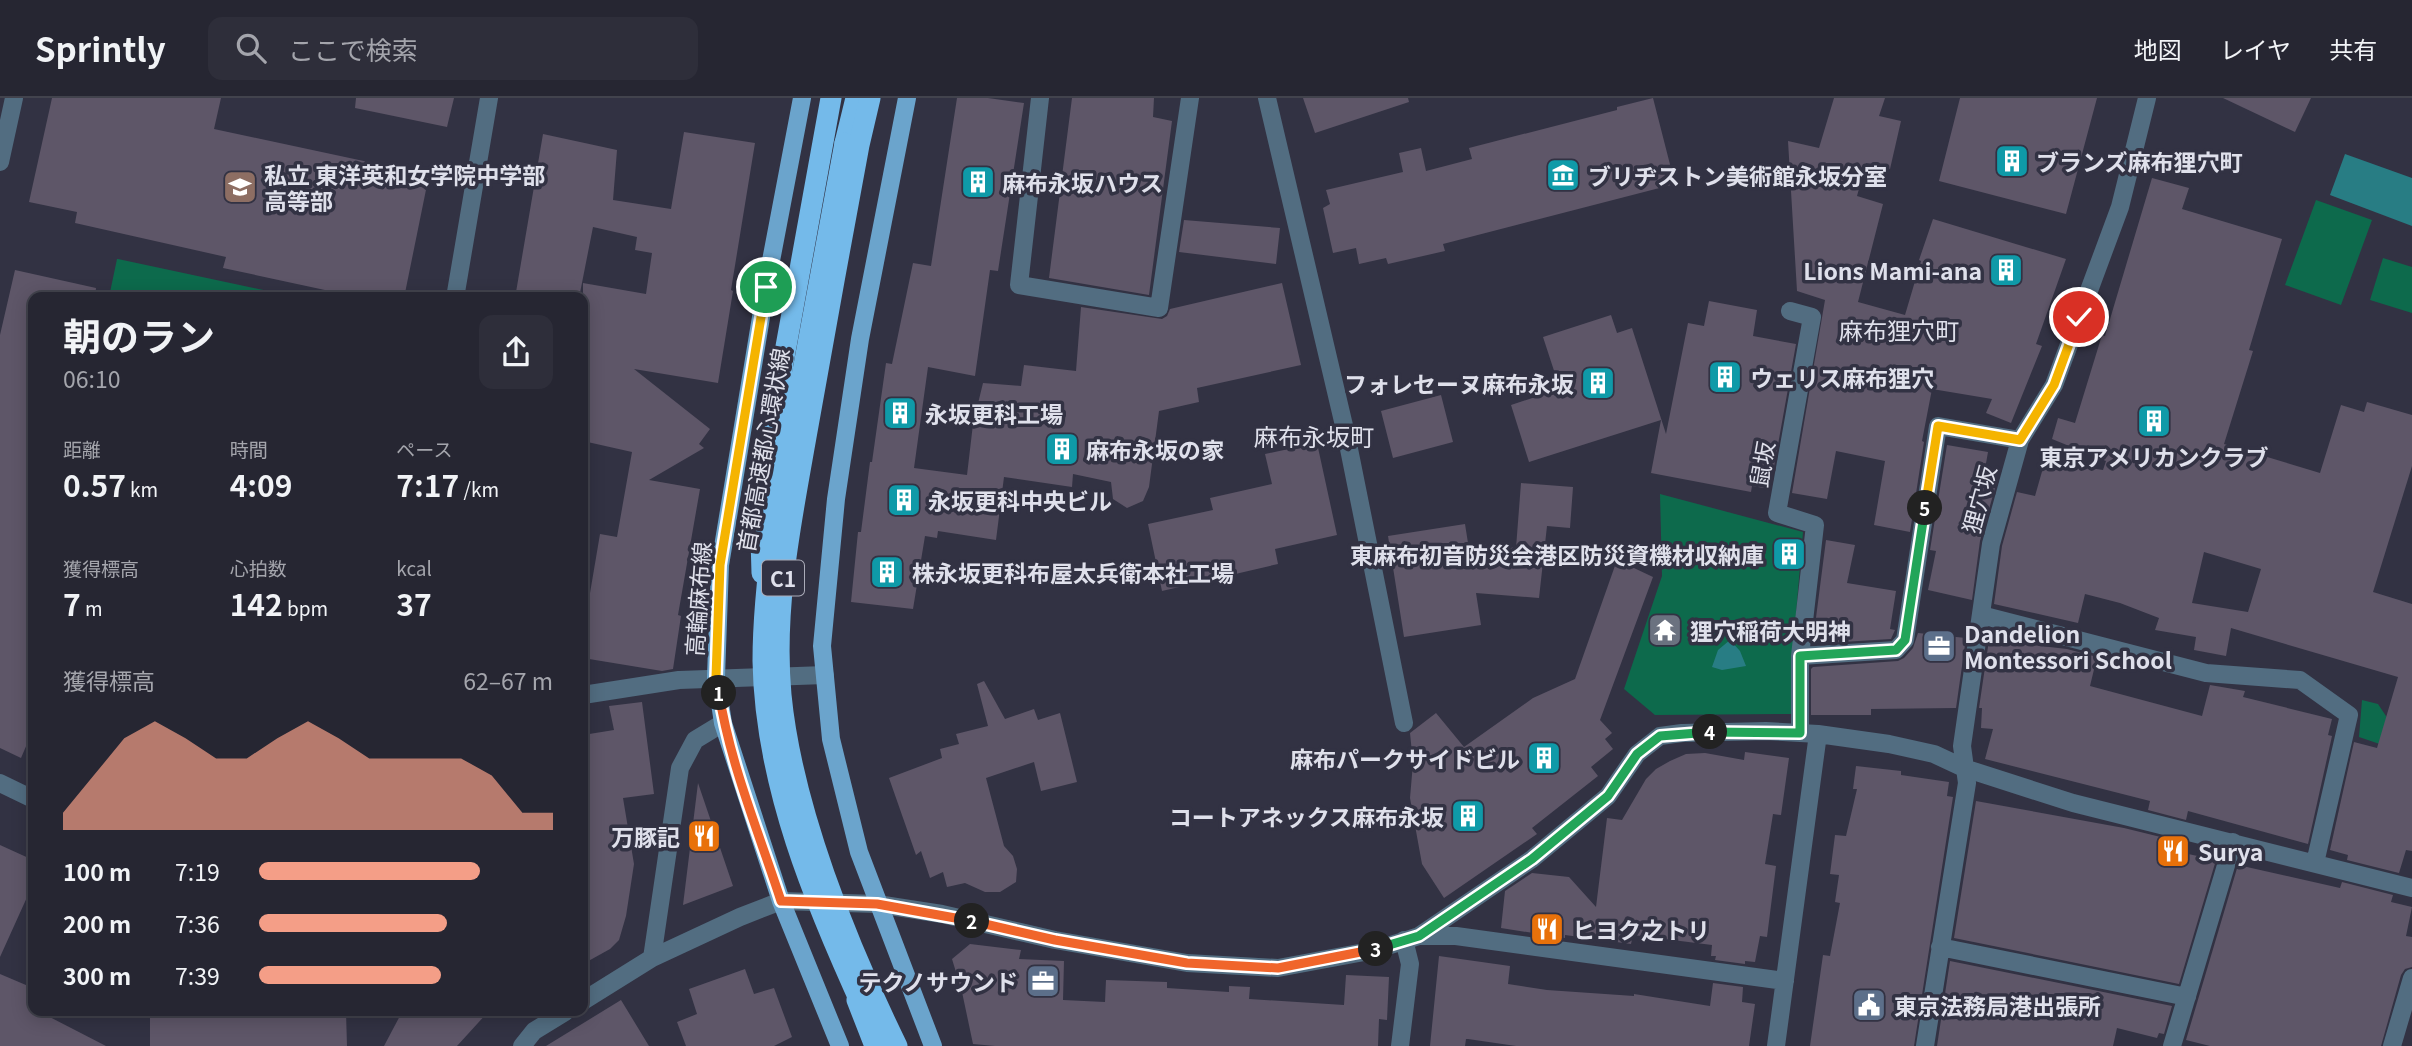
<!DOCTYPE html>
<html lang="ja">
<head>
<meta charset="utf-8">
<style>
	:root { --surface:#262632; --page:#2e2e3a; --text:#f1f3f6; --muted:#a4a5ac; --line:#42434d; --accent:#f49e87 }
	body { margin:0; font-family:Georgia,"Noto Sans JP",serif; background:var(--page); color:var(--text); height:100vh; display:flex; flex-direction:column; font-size:26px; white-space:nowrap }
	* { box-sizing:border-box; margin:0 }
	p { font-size:23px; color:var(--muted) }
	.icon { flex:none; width:38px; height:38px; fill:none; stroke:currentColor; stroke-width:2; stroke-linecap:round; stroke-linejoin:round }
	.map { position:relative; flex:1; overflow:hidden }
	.sheet { position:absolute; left:28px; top:194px; width:560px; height:724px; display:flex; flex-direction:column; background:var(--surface); border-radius:14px; box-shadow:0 4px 18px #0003,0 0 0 2px var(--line) }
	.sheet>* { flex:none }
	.pin { position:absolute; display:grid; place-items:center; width:60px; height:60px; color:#fff; margin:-30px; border:4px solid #fff; border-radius:50%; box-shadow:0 2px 7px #0007 }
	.km { position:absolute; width:35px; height:35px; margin:-18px; border-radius:50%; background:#222; color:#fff; font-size:19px; line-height:35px; text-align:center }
	.round { display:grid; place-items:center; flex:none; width:74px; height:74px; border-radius:14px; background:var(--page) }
	.overview { display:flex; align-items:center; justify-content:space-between; height:119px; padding:0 35px }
	h1 { font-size:38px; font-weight:700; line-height:52px }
	.figures { display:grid; grid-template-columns:repeat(3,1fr); gap:10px; height:119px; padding:7px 35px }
	.figures div { display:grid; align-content:center }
	.figures b { font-size:30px; font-weight:700 }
	.figures small { font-size:19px; font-weight:400 }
	.figures p { font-size:19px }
	.chart { height:196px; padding:14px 35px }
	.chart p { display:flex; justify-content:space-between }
	.chart svg { width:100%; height:126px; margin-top:7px; fill:var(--accent); opacity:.7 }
	ul { padding:0 35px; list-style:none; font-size:23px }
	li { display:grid; grid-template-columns:112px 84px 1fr; align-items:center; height:52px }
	li i { height:18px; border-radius:9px; background:var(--accent) }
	header { display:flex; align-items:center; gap:42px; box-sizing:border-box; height:98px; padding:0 35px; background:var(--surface); border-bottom:2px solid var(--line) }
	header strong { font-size:33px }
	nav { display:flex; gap:38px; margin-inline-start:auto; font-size:24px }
	.search { width:490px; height:63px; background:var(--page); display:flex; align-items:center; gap:18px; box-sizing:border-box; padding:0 24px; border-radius:14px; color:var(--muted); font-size:26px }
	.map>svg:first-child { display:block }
	.green { fill:#0d6a4c }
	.water { fill:#287d84 }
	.building { fill:#5e5668; fill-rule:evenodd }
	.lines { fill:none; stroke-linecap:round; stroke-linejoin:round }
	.minor { stroke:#526d81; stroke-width:18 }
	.major { stroke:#6ba4cc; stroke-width:18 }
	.highway { stroke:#74baea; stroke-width:21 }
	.highway-bridge { stroke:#74baea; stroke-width:21 }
	.split-1-casing { stroke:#fff; stroke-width:14 }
	.split-2-casing { stroke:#fff; stroke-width:14 }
	.split-3-casing { stroke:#fff; stroke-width:14 }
	.split-4-casing { stroke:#fff; stroke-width:14 }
	.split-5-casing { stroke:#fff; stroke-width:14 }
	.split-6-casing { stroke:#fff; stroke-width:14 }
	.split-1 { stroke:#f5b400; stroke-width:9 }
	.split-2 { stroke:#f0652b; stroke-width:9 }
	.split-3 { stroke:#f0652b; stroke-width:9 }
	.split-4 { stroke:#22a559; stroke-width:9 }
	.split-5 { stroke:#22a559; stroke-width:9 }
	.split-6 { stroke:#f5b400; stroke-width:9 }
	.labels { text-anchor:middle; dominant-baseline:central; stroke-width:7; stroke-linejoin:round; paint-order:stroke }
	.shield { fill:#323243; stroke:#abacb9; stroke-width:2 }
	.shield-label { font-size:21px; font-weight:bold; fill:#dfe0eb }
	.poi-label { font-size:23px; font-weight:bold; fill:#dfe0eb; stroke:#323243; text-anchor:start }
	.street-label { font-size:23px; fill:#dfe0eb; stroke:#323243 }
	.neighbourhood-label { font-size:24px; fill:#dfe0eb; stroke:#323243 }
</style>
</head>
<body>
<header>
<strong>Sprintly</strong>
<div class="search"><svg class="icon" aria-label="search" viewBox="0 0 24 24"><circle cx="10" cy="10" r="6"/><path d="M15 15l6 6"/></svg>ここで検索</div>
<nav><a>地図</a><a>レイヤ</a><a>共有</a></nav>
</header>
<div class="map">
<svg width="2412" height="948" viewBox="0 0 2412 948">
	<rect width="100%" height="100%" fill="#323243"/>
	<path class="green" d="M2316 102 2372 122 2341 207 2285 187Z
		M2383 160 2412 169V215L2370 202Z
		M117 161H118L296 199H109Z
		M1660 396 1803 434 1794 539 1792 616 1655 617 1624 591 1662 478Z
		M2362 602 2378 606 2412 657 2359 639Z"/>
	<path class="water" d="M2345 56 2412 80V128L2330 97Z
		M1730 542 1740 553 1746 568 1722 572 1712 569 1718 552Z"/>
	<path class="building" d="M52 0H221L214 31 429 77 404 200H362L223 170 226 159 75 125 77 114 29 104Z
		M356 0H454L447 29 355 10Z
		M957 0H988L1024 5 998 173 990 172 975 278 928 269 914 370 967 377 973 326 983 285 1021 288 1024 267 1076 273 1081 209 1162 221 1167 218 1170 211 1282 185 1301 267 1197 290 1199 304 1159 313 1149 389 1143 403 1127 410 1113 401 1111 384 1073 376 1072 389 1004 379 996 442 938 433 937 440 925 438 913 511 851 504 858 434H861L870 364H872L886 265 892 266 913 165 931 168Z
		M1072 0H1154L1153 19 1172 23 1149 197 1049 180Z
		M1303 0H1408L1409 4 1315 35Z
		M1653 0 1675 86 1443 146 1445 153 1388 166 1386 160 1359 166 1356 150 1333 155 1323 110 1330 106 1326 92 1403 74 1399 55 1421 50 1426 73 1472 61 1469 50 1617 12V9Z
		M1834 0H1885L1879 18 1901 23 1890 71 1866 65 1857 98 1883 106 1858 204 1905 217 1921 163 1919 162 1933 121 2066 161 2036 246 2042 248 2011 325 1986 315 1992 301 1932 291 1922 343 1924 344 1910 434 1874 427 1885 363 1836 353 1827 401 1792 395 1825 202 1797 193 1788 43 1819 50Z
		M1960 0H2097L2066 116 1939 83Z
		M2223 0H2311L2295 34Z
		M684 34 755 45 731 192 733 193 718 285 634 271 710 331 699 346 704 350 649 382 700 391 678 517 681 518 673 571 662 573 583 560V500L589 501 600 436 617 439 632 354 583 343V185L646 196 652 155 635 152 637 139 593 129 579 200H515L543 36 617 52 613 102 671 111Z
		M2152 80 2189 90 2182 111 2282 141 2249 252 2253 253 2224 346 2320 375 2341 307 2364 314 2367 304 2412 317V368L2373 494 2412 506V753L2406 752 2399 775 2347 762 2348 757 2330 752 2354 644 2377 650 2398 579 2231 530 2226 558 2194 552 2196 539 2155 532 2159 520 2120 505 2085 496 2078 525 1994 506 2002 448 2017 394 2035 398 2045 363 2103 372 2106 363 2052 341 2058 320 2075 325 2102 237 2105 238ZM2204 454 2261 471 2248 514 2192 505Z
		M1184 122 1280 130 1276 166 1179 154Z
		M15 172 96 190 95 200H33V632L21 660 0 650V237Z
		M1709 203 1757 212 1753 238 1796 246 1770 391 1752 388 1751 394 1651 375 1661 322 1529 364 1511 307 1560 291 1543 239 1611 217 1617 235 1632 230 1666 336 1688 225 1704 228Z
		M1441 297 1453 344 1393 360 1381 313Z
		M1317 345 1337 437 1275 451 1278 466 1162 493 1148 426 1213 412 1210 400 1272 386 1265 356Z
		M1947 347 1988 354 1982 388 1995 390 1980 443 1972 502 1928 492 1936 453 1930 452Z
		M1521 385 1573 389 1570 430 1547 428 1539 500 1476 495 1481 527 1404 539 1388 438 1465 426 1468 445 1516 450Z
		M1826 442 1855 447 1847 485 1896 493 1890 531 1895 532 1891 541 1826 545 1813 543Z
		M1617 462 1653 479 1600 622 1612 635 1605 641 1613 651 1591 669 1598 678 1532 730 1537 736 1444 800 1422 766 1410 700 1413 665 1410 635 1436 615 1464 649 1533 600 1575 581Z
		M1918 535 1966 540 1956 610 1871 611V617H1811V571L1813 569 1898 563 1904 560 1913 550Z
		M1989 542 2067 551 2097 559 2090 588 2202 618 2210 587 2245 593 2243 599 2332 621 2328 637 2332 638 2308 746 2188 713 2186 722 2148 712 2150 703 1985 661 1993 631 1981 630 1982 610H1979Z
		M984 583 1005 621 1034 611 1038 622 1060 615 1077 684 1041 693 1034 664 986 680 1004 748 1013 758 1017 771 1016 784 1000 794H985L965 785 947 789 943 774 930 780 921 753 916 757 889 680 942 660 940 651 959 646 956 636 988 628 977 586Z
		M642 604 654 696 623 700 634 766 626 818 619 842 610 851 583 866V790L590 789 583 750V637L614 632 609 608Z
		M1745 654 1789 660 1781 717 1773 716 1765 766 1776 768 1767 839 1760 838 1755 864 1745 863V866L1715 862 1716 858H1711L1712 847 1633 837 1631 846 1565 837V840L1501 830 1505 793 1532 775 1569 779 1596 809 1607 720 1622 722 1646 681 1656 671 1670 663 1686 656 1705 655 1744 662Z
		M1856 668 1901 673V677L1949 684 1947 698 1953 699 1914 948H1810L1823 857 1830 858 1840 805 1835 804 1839 777 1830 776 1835 737 1846 738 1857 691H1853Z
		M698 685 733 788 683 807Z
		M1976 703 2124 730 2181 744 2179 754 2216 762 2179 886 1954 840Z
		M0 747 33 762V786L0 859Z
		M2238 767 2340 790 2342 784 2393 797 2391 804 2412 809 2406 838 2412 839V869L2405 871 2401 877 2381 948H2210L2186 942Z
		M970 846 1021 852 1019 861 1064 863 1063 902 1105 904 1106 882 1167 884V890L1229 894V888L1250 889 1249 901 1344 907 1346 877 1389 879 1387 922 1379 921 1378 948H995L973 946 962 894 952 861Z
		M1439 858 1510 868 1508 886 1547 892 1634 898V896L1710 908 1713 885 1743 889 1742 904 1755 906 1749 948H1516L1468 941H1466L1465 948H1430Z
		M1950 863 2172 908 2164 936 2159 935 2157 940 2117 930 2113 948H1937Z
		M745 871 754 896 774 890 792 939 774 948H686L677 924 697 916 689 891Z
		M0 876 33 890V914H40L106 948H0Z
		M621 902 649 948H546Z
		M150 914H346L347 948H150Z
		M402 914H488L457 948H384Z"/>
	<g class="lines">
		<path class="minor" d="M1040 0 1019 187 1159 210 1190 0
			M1267 0 1346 336 1404 625
			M0 64 14 0
			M455 200 489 0
			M1790 213 1812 219 1777 415 1815 427 1800 558
			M1981 517 2206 575 2300 582 2349 617 2315 765
			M583 597 679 582 825 577
			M1800 635V558L1896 552 1905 542 1938 328 2020 342
			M0 685 33 701
			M1419 838H1456L1785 883
			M1940 849 2187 899
			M652 860 680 670 695 642 723 625
			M583 903 652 860 740 819 781 803 877 806 942 816 1055 842 1187 865 1278 870 1375 852 1419 838 1532 761 1608 698 1637 656 1660 638 1682 635 1766 633 1818 636 1889 646 1934 656 1964 670 2073 705 2412 790
			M522 948 534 933 565 914
			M1400 948 1410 866 1404 842
			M1776 948 1818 636
			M1925 948 1967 685 1962 648 1991 446 2020 342 2054 287 2120 109 2147 0
			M2172 948 2233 744
			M2392 948 2412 880"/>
		<path class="major" d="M802 0 766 189 720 467 716 579 723 625 781 803 840 948
			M907 0 860 241 836 401 822 548 831 641 859 754 933 948"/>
		<path class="highway" d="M845 45 856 0
			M762 475 761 441 783 265 831 0"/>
		<path class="highway-bridge" d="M870 0 859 47C841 144 823 242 806 339 791 424 773 510 781 597 792 710 847 846 897 948
			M845 45 774 430C768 474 763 518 763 563 765 686 815 805 865 914
			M857 902 875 948"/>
	</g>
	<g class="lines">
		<g class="split-1-casing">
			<path id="split-1" d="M719 595 716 579 720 467 766 189"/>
		</g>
		<g class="split-2-casing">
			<path id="split-2" d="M719 595C730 666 759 735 781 803L877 806 972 823"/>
		</g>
		<g class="split-3-casing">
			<path id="split-3" d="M972 823 1055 842 1187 865 1278 870 1376 851"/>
		</g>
		<g class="split-4-casing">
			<path id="split-4" d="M1376 851 1419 838 1532 761 1608 698 1637 656 1660 638 1710 634"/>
		</g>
		<g class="split-5-casing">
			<path id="split-5" d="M1710 634 1800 635V558L1896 552 1905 542 1925 410"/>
		</g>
		<g class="split-6-casing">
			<path id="split-6" d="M1925 410 1938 328 2020 342 2054 287 2079 219"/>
		</g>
		<use href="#split-1" class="split-1"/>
		<use href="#split-2" class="split-2"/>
		<use href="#split-3" class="split-3"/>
		<use href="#split-4" class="split-4"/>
		<use href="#split-5" class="split-5"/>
		<use href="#split-6" class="split-6"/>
	</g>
	<defs>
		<g id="building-square" transform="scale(1.75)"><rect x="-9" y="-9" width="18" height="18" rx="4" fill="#0f9aa8" stroke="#323243"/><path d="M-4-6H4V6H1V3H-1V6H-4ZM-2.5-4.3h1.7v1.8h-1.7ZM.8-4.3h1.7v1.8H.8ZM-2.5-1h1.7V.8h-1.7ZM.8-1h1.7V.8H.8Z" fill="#fff"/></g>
		<g id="museum-square" transform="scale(1.75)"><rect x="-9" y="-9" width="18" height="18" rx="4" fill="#0f9aa8" stroke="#323243"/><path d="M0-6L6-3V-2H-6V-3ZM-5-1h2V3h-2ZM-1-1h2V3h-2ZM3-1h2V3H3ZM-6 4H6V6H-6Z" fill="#fff"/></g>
		<g id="school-square" transform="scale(1.75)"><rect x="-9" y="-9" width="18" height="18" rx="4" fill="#8d6e63" stroke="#323243"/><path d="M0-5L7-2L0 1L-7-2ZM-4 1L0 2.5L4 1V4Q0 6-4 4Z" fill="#fff"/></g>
		<g id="temple-square" transform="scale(1.75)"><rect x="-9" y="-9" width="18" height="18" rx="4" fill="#6b7280" stroke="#323243"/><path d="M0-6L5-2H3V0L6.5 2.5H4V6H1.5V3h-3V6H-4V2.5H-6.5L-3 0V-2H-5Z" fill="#fff"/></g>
		<g id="office-square" transform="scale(1.75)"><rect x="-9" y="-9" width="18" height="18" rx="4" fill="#5c6f8a" stroke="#323243"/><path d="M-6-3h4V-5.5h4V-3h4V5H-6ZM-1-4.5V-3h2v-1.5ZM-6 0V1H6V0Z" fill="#fff"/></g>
		<g id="restaurant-square" transform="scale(1.75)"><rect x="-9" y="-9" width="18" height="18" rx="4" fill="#e8710a" stroke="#323243"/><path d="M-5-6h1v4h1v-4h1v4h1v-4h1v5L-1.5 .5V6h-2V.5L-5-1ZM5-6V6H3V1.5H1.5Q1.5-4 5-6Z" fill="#fff"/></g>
		<g id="civic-square" transform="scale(1.75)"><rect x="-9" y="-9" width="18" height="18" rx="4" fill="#5c6f8a" stroke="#323243"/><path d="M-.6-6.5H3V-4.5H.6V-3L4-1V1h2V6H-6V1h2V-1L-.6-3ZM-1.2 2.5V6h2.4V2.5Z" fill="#fff"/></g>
	</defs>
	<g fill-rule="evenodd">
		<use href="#building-square" x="2012" y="63"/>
		<use href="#museum-square" x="1563" y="77"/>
		<use href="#building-square" x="978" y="84"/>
		<use href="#school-square" x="240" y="89"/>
		<use href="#building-square" x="2006" y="172"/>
		<use href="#building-square" x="1725" y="279"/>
		<use href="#building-square" x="1598" y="285"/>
		<use href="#building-square" x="900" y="315"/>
		<use href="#building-square" x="2154" y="323"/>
		<use href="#building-square" x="1062" y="351"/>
		<use href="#building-square" x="904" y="402"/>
		<use href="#building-square" x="1789" y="456"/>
		<use href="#building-square" x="887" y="474"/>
		<use href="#temple-square" x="1665" y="532"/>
		<use href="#office-square" x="1939" y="548"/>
		<use href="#building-square" x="1544" y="660"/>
		<use href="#building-square" x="1468" y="718"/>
		<use href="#restaurant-square" x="704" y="738"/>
		<use href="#restaurant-square" x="2173" y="753"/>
		<use href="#restaurant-square" x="1547" y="831"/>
		<use href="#office-square" x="1043" y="883"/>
		<use href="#civic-square" x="1869" y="907"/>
	</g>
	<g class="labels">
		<rect class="shield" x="762" y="462.5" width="42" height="35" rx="5"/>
		<g class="shield-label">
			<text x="783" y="480">C1</text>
		</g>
		<g class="poi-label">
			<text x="2036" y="63">ブランズ麻布狸穴町</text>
			<text x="264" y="76">私立 東洋英和女学院中学部<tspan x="264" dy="26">高等部</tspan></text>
			<text x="1588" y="77">ブリヂストン美術館永坂分室</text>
			<text x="1002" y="84">麻布永坂ハウス</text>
			<text x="1982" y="172" text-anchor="end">Lions Mami-ana</text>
			<text x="1750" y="279">ウェリス麻布狸穴</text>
			<text x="1574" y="285" text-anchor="end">フォレセーヌ麻布永坂</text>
			<text x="925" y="315">永坂更科工場</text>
			<text x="1086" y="351">麻布永坂の家</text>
			<text x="2154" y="358" text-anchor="middle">東京アメリカンクラブ</text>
			<text x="928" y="402">永坂更科中央ビル</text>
			<text x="1764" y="456" text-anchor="end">東麻布初音防災会港区防災資機材収納庫</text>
			<text x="912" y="474">株永坂更科布屋太兵衛本社工場</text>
			<text x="1690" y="532">狸穴稲荷大明神</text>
			<text x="1964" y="535">Dandelion<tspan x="1964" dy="26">Montessori School</tspan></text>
			<text x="1520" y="660" text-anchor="end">麻布パークサイドビル</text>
			<text x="1444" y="718" text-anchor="end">コートアネックス麻布永坂</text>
			<text x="680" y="738" text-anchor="end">万豚記</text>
			<text x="2198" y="753">Surya</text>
			<text x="1572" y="831">ヒヨク之トリ</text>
			<text x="1018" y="883" text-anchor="end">テクノサウンド</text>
			<text x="1894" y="907">東京法務局港出張所</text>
		</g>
		<g class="street-label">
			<text transform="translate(762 352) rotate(-80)">首都高速都心環状線</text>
			<text transform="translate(1761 366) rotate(-80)">鼠坂</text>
			<text transform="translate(1978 401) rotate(-75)">狸穴坂</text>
			<text transform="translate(697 501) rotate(-86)">高輪麻布線</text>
		</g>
		<g class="neighbourhood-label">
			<text x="1899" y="231">麻布狸穴町</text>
			<text x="1314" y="337">麻布永坂町</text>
		</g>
	</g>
</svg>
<div class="pin" style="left:766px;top:189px;background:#1e9e55"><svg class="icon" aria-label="arrive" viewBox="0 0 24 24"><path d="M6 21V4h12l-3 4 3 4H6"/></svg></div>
<div class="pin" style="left:2079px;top:219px;background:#d93025"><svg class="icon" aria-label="check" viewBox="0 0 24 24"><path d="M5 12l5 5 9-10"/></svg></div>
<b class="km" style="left:719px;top:595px">1</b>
<b class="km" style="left:972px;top:823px">2</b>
<b class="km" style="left:1376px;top:851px">3</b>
<b class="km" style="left:1710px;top:634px">4</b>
<b class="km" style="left:1925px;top:410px">5</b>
<section class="sheet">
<div class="overview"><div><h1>朝のラン</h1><p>06:10</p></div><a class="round"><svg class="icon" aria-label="share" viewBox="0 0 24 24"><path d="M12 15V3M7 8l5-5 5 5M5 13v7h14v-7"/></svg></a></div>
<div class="figures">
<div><p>距離</p><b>0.57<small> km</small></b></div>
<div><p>時間</p><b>4:09</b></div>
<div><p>ペース</p><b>7:17<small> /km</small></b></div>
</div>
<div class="figures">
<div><p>獲得標高</p><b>7<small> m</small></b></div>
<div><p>心拍数</p><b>142<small> bpm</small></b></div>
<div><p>kcal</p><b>37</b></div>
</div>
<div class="chart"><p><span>獲得標高</span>62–67 m</p>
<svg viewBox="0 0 160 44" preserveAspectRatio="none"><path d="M0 44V38L10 25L20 12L30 6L40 12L50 19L60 19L70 12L80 6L90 12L100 19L110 19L120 19L130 19L140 25L150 38L160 38V44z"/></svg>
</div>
<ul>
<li><b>100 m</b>7:19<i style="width:75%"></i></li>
<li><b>200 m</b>7:36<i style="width:64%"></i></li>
<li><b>300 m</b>7:39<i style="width:62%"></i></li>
</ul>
</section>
</div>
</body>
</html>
